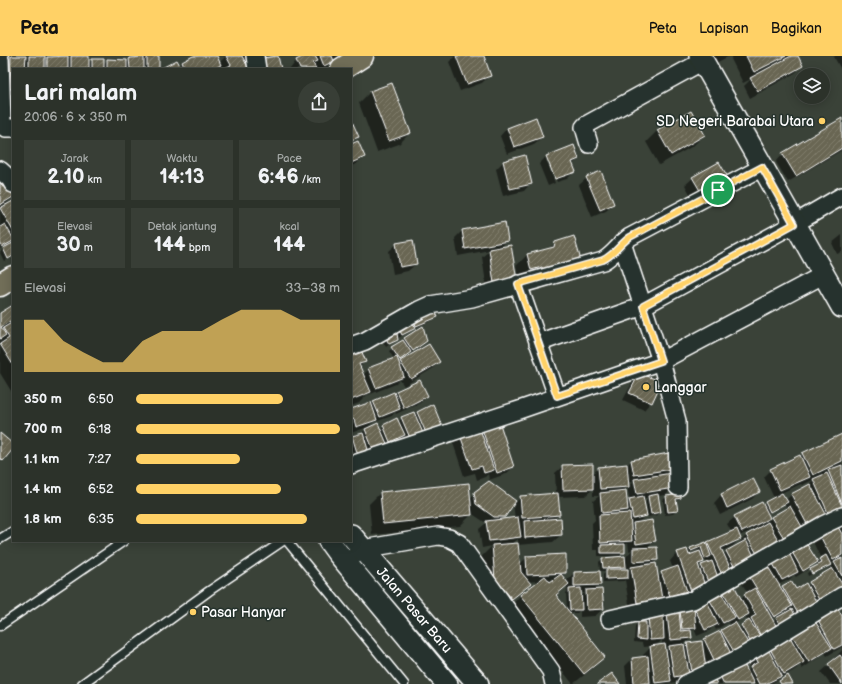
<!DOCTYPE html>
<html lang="id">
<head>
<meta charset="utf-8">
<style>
	:root { --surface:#2c322a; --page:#383e36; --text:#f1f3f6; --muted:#a6aaa8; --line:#484d47; --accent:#ffd166 }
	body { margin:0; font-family:"Balsamiq Sans",sans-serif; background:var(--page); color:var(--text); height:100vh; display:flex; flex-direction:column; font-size:15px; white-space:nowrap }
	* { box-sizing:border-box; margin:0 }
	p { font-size:13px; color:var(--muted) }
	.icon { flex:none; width:22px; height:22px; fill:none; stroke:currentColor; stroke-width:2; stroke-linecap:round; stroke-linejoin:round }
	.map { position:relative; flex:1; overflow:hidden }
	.side { position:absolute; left:12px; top:12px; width:340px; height:474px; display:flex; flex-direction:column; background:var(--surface); border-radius:0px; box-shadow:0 2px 10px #0003,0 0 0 1px var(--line) }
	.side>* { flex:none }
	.controls { position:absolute; left:794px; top:12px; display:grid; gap:8px }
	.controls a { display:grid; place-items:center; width:36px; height:36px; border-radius:50%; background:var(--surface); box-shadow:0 2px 10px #0003,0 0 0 1px var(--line); font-size:20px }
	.pin { position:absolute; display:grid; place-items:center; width:34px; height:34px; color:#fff; margin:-17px; border:2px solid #fff; border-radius:50%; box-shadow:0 1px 4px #0007 }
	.round { display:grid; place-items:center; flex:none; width:42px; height:42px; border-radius:21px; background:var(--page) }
	.headline { display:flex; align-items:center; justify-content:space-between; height:68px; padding:0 12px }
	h1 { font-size:22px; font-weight:700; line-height:30px }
	.stats { display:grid; grid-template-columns:repeat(3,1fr); gap:6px; height:68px; padding:4px 12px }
	.stats div { display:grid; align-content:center; border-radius:0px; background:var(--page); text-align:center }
	.stats b { font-size:20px; font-weight:700 }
	.stats small { font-size:11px; font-weight:400 }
	.stats p { font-size:11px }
	.chart { height:112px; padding:8px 12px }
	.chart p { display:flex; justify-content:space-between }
	.chart svg { width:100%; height:72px; margin-top:4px; fill:var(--accent); opacity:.7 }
	ul { padding:0 12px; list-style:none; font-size:13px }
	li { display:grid; grid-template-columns:64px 48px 1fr; align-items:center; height:30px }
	li i { height:10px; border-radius:5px; background:var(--accent) }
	header { display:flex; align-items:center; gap:24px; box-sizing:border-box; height:56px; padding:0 20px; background:var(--accent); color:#111 }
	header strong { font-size:19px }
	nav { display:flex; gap:22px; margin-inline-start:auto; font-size:14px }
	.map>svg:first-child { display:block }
	.shadow { fill:#0007; fill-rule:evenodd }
	.building { fill:url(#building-hatch); stroke:#fff }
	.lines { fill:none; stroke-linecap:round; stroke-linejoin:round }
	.service-casing { stroke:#fff; stroke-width:11 }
	.minor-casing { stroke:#fff; stroke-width:20 }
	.tertiary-casing { stroke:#fff; stroke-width:24 }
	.primary-casing { stroke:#fff; stroke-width:25 }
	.service { stroke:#26332d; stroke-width:8 }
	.minor { stroke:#26332d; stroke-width:17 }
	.tertiary { stroke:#26332d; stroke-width:21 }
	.primary { stroke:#716e59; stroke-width:22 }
	.route-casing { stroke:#fff; stroke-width:8 }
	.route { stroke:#ffd166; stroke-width:5 }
	.poi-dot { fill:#ffd166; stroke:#26332d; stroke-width:1.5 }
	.labels { text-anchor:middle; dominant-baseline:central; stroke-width:3; stroke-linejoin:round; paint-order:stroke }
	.poi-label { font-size:14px; fill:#fff; stroke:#26332d; text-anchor:start }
	.street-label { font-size:14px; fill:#fff; stroke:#26332d }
</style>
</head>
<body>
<header>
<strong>Peta</strong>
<nav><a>Peta</a><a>Lapisan</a><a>Bagikan</a></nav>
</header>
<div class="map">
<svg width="842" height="628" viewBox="0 0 842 628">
	<defs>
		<pattern id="building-hatch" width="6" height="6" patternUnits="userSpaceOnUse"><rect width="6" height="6" fill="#696652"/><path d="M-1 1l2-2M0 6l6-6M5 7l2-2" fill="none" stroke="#807d6c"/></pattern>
	</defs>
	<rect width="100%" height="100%" fill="#3a4238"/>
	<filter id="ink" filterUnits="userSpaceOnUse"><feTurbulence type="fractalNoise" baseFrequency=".025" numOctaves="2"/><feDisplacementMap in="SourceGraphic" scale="8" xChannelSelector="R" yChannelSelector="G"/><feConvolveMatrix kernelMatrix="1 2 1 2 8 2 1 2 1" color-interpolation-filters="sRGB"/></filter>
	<g filter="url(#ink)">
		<path class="shadow" d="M11 0H25V4L28 0H44V5L47 2 67 4 71 0H88V7L92 4 103 9 107 4 126 7 130 3 144 2 146 0H158V13H13V75L5 46 11 40H3L4 7Z
			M196 0H215L219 7 226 0H248V10L247 11 248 13H222L220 9 216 13H163L179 10 183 6Z
			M306 0H344L334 6 333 5 325 13H290L296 5Z
			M455 0H483L490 19 482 27 460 35 449 6Z
			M712 0H729L716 7Z
			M733 0H797L802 10 795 17 750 42 744 30 751 23 743 27 731 3Z
			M835 0H842V15L834 1Z
			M392 28 410 77 399 88 377 96 359 47 370 36Z
			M691 56 704 79 693 90 659 109 646 86 657 75Z
			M842 63V94L788 126 776 106 783 98Z
			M351 66 358 80 351 87Z
			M507 72 542 81 534 88 507 98 500 80Z
			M351 89 363 101 356 108 351 110Z
			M547 100 578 103 572 109 575 115 567 123 557 126 548 103H546L555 127 548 130 539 108Z
			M503 106 531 127 524 135 503 140 496 113Z
			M587 122 613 148 606 155 592 161 579 129Z
			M693 122 721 130 694 145 685 129Z
			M0 124 13 138V141L7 147 0 151Z
			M13 146V184L0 193V154Z
			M504 167 507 184 499 192 516 224 487 234 482 201 490 194 458 200 455 182 462 175Z
			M842 179V196L837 198 832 187Z
			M556 187 580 208 520 224 516 210 527 199 549 193Z
			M13 188V201L4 205 0 197 3 193Z
			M397 188 416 208 408 215 393 218 389 195Z
			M13 250V338L0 317V258Z
			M436 260 433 264 415 272 411 275 398 282 396 278 397 283 386 291 381 282 397 270Z
			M405 283 426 285 419 292 397 305 399 308 401 306H439L432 313 404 330 400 324 396 328 368 339V338L359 347 351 350V293L365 305 360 311 363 319 369 313 394 303 389 295Z
			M639 319 651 346 644 354 623 344 632 327Z
			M420 325 427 340 420 347 396 358 395 356 392 360 372 367 368 371 351 377V354L371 348 374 346 393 339 396 336Z
			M417 356 441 369 403 389 400 383 397 387 355 403 351 390V383L353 381 360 379 365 374 380 373 383 370 398 366 402 362 414 359Z
			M483 374 513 411 506 418 489 424 488 418 485 421 477 424 475 417 464 420 453 387 461 380 480 377Z
			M842 379V461L779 493 746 480 758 473 757 472 739 480 740 482 733 490 722 495 723 499 726 496 740 488 739 487 746 480 760 503 684 542 682 538 678 542 630 554 625 524 624 525 603 526V518L606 515H600L599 506 603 502 626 501 632 494 629 495 628 487 624 491V496L621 500H598V494H593L592 467 595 464 593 445 599 440H593V433L585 440 558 441 559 458 554 464 561 479 553 486 517 489 519 509 527 501 565 517 562 520 567 527V524L574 517 600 529 594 535 603 553 595 560 580 561V554L577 557H569L604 601 593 612 573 628 510 550 521 539 539 525 527 526 529 528 518 539 500 554 484 534 481 501 492 490 482 492 479 473 486 467 471 457V459L460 470 372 479 369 448 380 437 470 442 489 426 516 446 521 441 556 438 555 417 563 410 592 418 599 412 627 409 632 404 671 412 664 419 673 431 666 439 657 440 660 456 657 459 648 461 645 445 648 442H642L646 459 638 467 655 484 647 493 657 504 652 509 658 521 662 517 673 513 670 505 677 497 686 494 687 496 691 493 706 489 732 477 727 468 735 461 762 450 774 442 764 421 771 414 800 401 803 398ZM813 424 808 430 791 439 785 445 781 437 801 428 802 429ZM634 425 628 431V426ZM627 431 630 444 626 448 623 436ZM513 447 515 463 499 464 504 460ZM785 448 787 453 769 464 766 458ZM518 483V488H512ZM698 494 699 497 689 501 688 497ZM705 504 707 508 702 510 698 514V511ZM626 509V514H622ZM631 512 627 517V513ZM567 529V536L566 537 567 555 556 540ZM580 537H585L580 541Z
			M753 423 759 436 752 443 720 459 714 447 721 439Z
			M666 441 680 442 676 445 677 454 673 458 665 459 663 444Z
			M842 470V537L709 615 705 606 681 625 666 628H627L625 610 632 603 643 602V599L652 590 643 591 642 587 634 586 635 570 638 567H642L649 561 662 563 667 558 678 557 681 554 721 538 724 535 740 543 748 537 742 528 749 520 768 512 773 507 789 500 792 497 817 506 821 503 813 486 820 479 838 473ZM836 505 827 514 828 516 806 530 795 534 783 530 780 533 778 529 790 523 794 519 796 521 809 513 816 506 818 510 807 517 808 520 826 512ZM785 555 786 557 780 560ZM745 560 748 566 738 573 735 568ZM777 560 778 561 773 566 771 564ZM728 566 730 570 720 576 705 584 701 587 687 588 684 592 683 589 691 582 690 576 694 573 697 580 709 575 714 570 716 574ZM662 584V590L655 591ZM670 590 665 595V591Z
			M842 562V591L827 600 825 597 802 613 800 609 796 613 771 628H698L715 627 721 621 747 615 750 612 747 606 817 563Z
			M842 594V628H830L821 616 836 603 835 602Z"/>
		<path class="building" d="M11 0H26L25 13H13V33H10Z
			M29 0H45V13H29Z
			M68 0V13H47V1Z
			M71 0H89V13H71Z
			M147 0H159V13H147Z
			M193 0H217L221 9 214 13H186L182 6Z
			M226 0H242L249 13H223L231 9Z
			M278 0 281 13H265L262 2Z
			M304 0H315L318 5 313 7 316 13H300L296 4Z
			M320 0H332L334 5 324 10Z
			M456 0H484L491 20 467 28Z
			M746 0H786L754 16Z
			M791 0H798L803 10 758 35 750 22Z
			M144 1V13H130L129 2Z
			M92 3H104V13H92Z
			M107 3 127 4V13H107Z
			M177 4 182 13H160Z
			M392 27 411 77 389 85 370 35Z
			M12 38H13V68H11Z
			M691 55 705 79 671 99 657 74Z
			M536 61 543 81 514 91 507 72Z
			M842 62V92L796 120 782 97Z
			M351 63 359 81 351 84Z
			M358 85 365 101 351 107V88Z
			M574 89 579 103 572 106 576 116 555 123 546 100Z
			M525 99 532 128 510 133 503 105Z
			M719 106 729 123 702 138 692 121Z
			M601 115 614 148 600 154 586 121Z
			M0 123 13 136V141L0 149Z
			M13 145V175L0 152Z
			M505 166 508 185 465 193 462 174Z
			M5 168 13 182V185L2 191 0 186V171Z
			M574 180 582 208 543 215 542 211 531 214 527 198 554 191 555 186Z
			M413 184 417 208 400 211 396 187Z
			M13 187V200L8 203 3 192Z
			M511 189 517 224 494 227 489 193Z
			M13 249V263L1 271 6 279 0 283V257Z
			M433 251 438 261 416 270 412 260Z
			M410 262 416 272 402 279 397 269Z
			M13 266V309L0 288 9 282 3 272Z
			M423 270 427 285 413 295 404 282Z
			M396 271 398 284 389 288 384 278Z
			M403 284 411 296 400 304 391 291Z
			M429 288 440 306 411 323 400 305Z
			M359 289 366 306 359 308 371 336 351 344V292Z
			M397 301 404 321 376 332 368 312Z
			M639 318 662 325 652 347 629 337Z
			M420 324 428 340 404 352 396 335Z
			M394 336 400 353 380 361 373 345Z
			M371 346 377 364 356 371 354 363 351 364V353Z
			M433 348 442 370 426 377 417 356Z
			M414 356 423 377 410 382 401 361Z
			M397 362 405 379 390 386 383 369Z
			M378 367 388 390 374 396 365 373Z
			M500 368 514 411 497 417 482 373Z
			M480 373 494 414 484 417 482 410 472 413 460 379Z
			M0 377 13 388V393L3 405 0 402Z
			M363 377 369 397 358 400 352 380Z
			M842 378V405L813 419 802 397Z
			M669 397 672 413 634 419 631 404Z
			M800 399 810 421 780 434 770 413Z
			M593 408V433L563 434 562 409Z
			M627 408 629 431 600 433 598 411Z
			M842 409V448L828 414Z
			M672 417 674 432 637 438 634 423Z
			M827 417 842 450V453L829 459 813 423Z
			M753 422 760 436 727 452 721 438Z
			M489 425 516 445 505 461H494L476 448 474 436Z
			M469 427 472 459 383 468 380 436Z
			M810 428 827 460 808 470 791 438Z
			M626 434 628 454 602 457 600 437Z
			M558 437 560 459 522 462 520 440Z
			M782 437 788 446 770 456 765 446Z
			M658 438 661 456 651 458 648 440Z
			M681 438V442L676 443 678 455 668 456 666 440Z
			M643 440 647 460 633 463 629 443Z
			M762 446 770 462 742 476 734 460Z
			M790 450 805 476 787 487 771 461Z
			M630 457 632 485 600 487 599 459Z
			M518 461 521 481 489 485 486 465Z
			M561 462 562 479 525 482 524 465Z
			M652 464 656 485 636 488 633 467Z
			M768 466 781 489 759 501 746 479Z
			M837 469 842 478V499L833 504 819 478Z
			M737 473 741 483 721 492 732 516 723 521 707 486Z
			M746 484 756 504 736 514 726 495Z
			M706 486 711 500 705 503 701 491 691 495 690 492Z
			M518 487 521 516 531 528 512 543 495 523 492 489Z
			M806 487 818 506 803 515 792 496Z
			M625 488V497H601V489Z
			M657 491 658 504 633 506V492Z
			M687 493 689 499 700 495 704 506 698 508 705 530 691 535 677 496Z
			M789 497 798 516 782 524 772 506Z
			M566 498V517L527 519 526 500Z
			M826 499 831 509 812 518 810 513 822 507 819 503Z
			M625 500 626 511 603 512 602 502Z
			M842 502V520L834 506Z
			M712 505 719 524 709 528 701 509Z
			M656 507 662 543 637 547 631 511Z
			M767 509 792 550 774 561 749 520Z
			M678 510 687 535 670 540 661 516Z
			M832 512 842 528V537L822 549 809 526Z
			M606 513H628V522L606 523Z
			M600 515 601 529 574 530V516Z
			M561 518 569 528 556 539 605 601 584 618 520 539 545 520 550 526Z
			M791 525 796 533 806 527 819 551 800 561 782 530Z
			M734 529 749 558 738 564 723 535Z
			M581 532 582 554H570L569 533Z
			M755 532 779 575 763 584 751 562 756 559 744 538Z
			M602 533 604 553 587 554 586 534Z
			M720 535 735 561 723 567 708 541Z
			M706 543 718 568 705 574 693 549Z
			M837 551 842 560V589L834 593 817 562Z
			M694 552 696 572 682 573 680 554Z
			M792 553 797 563 781 571 776 562Z
			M679 556 681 575 691 574 692 582 670 584 667 558Z
			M663 559 664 583 650 584 648 560Z
			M813 562 832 592 809 606 790 576Z
			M749 564 761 581 751 587 741 569Z
			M638 566H646V584L637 583Z
			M735 566 750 590 736 599 721 574Z
			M720 575 732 600 716 608 704 583Z
			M789 579 804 606 784 618 769 591Z
			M702 585 706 613 692 616 687 587Z
			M665 588 671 625 655 627 650 590Z
			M684 588 689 618 674 621 669 590Z
			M767 591 782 620 765 628H759L750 611 758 606 753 597Z
			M840 599 842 602V628L828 608Z
			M648 600 650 627 634 628 632 602Z
			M744 608 754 628H724L720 620Z
			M612 617 620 628H597Z
			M788 619 793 628H781L779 625Z
			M713 620 717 628H696Z"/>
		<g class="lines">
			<g class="service-casing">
				<path id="service" d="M0 483 13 475
					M287 485 404 628
					M0 570 124 485
					M82 628 209 535 283 485"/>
			</g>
			<g class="minor-casing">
				<path id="minor" d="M255 0 257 13
					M0 3 2 69 5 72H13
					M589 88 584 71 586 69 703 5
					M0 114 10 123 13 128
					M622 187 661 305 677 365 678 431
					M518 228 557 340
					M538 287 643 250 794 168 842 140
					M351 290 365 285 419 254 430 249 472 242 603 205C614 199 620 188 630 181L763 111
					M351 409 519 354 661 305 823 219
					M355 499 363 493 438 480 449 482 459 487 551 615 554 628
					M610 563 693 544 823 469 842 460
					M686 628 740 602 842 540"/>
			</g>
			<g class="tertiary-casing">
				<g id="tertiary">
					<path d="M700 0 842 251"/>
					<path id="s1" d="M351 479 478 628"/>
					<path d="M329 485 337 496 447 628"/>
				</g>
			</g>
			<g class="primary-casing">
				<path id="primary" d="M342 13 362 0
					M0 229 13 221"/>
			</g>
			<use href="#service" class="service"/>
			<use href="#minor" class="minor"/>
			<use href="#tertiary" class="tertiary"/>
			<use href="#primary" class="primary"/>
		</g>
	</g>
	<g class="lines" filter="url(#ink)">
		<g class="route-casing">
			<path id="route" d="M762 111 794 168 643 250 661 305 557 340 518 228 603 204C614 199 620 188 630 181Z"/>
		</g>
		<use href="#route" class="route"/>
	</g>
	<g class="poi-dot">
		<circle cx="822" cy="65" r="4"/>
		<circle cx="646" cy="331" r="4"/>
		<circle cx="193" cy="556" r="4"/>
	</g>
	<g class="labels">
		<g class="poi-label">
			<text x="814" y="65" text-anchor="end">SD Negeri Barabai Utara</text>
			<text x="654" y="331">Langgar</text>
			<text x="201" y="556">Pasar Hanyar</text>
		</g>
		<g class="street-label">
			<text stroke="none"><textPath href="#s1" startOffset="98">Jalan Pasar Baru</textPath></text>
		</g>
	</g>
</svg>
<div class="controls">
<a><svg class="icon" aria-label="layers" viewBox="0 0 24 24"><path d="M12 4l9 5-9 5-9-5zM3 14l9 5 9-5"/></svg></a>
</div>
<div class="pin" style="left:718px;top:134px;background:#1e9e55"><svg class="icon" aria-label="arrive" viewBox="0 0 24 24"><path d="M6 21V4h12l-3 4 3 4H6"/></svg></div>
<section class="side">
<div class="headline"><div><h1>Lari malam</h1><p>20:06 · 6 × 350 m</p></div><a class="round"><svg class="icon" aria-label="share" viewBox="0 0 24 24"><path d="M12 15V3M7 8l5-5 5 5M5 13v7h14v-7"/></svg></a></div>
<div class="stats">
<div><p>Jarak</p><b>2.10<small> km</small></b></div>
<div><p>Waktu</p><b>14:13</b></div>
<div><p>Pace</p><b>6:46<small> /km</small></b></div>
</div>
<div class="stats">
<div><p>Elevasi</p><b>30<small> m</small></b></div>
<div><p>Detak jantung</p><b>144<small> bpm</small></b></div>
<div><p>kcal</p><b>144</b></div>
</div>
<div class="chart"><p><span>Elevasi</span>33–38 m</p>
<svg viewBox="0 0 160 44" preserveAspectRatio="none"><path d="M0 44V12L10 12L20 25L30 32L40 38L50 38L60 25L70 19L80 19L90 19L100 12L110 6L120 6L130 6L140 12L150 12L160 12V44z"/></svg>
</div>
<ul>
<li><b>350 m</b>6:50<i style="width:72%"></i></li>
<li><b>700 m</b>6:18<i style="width:100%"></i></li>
<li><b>1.1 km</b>7:27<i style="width:51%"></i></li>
<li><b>1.4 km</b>6:52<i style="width:71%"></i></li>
<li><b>1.8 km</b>6:35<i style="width:84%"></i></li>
</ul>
</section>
</div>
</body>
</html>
